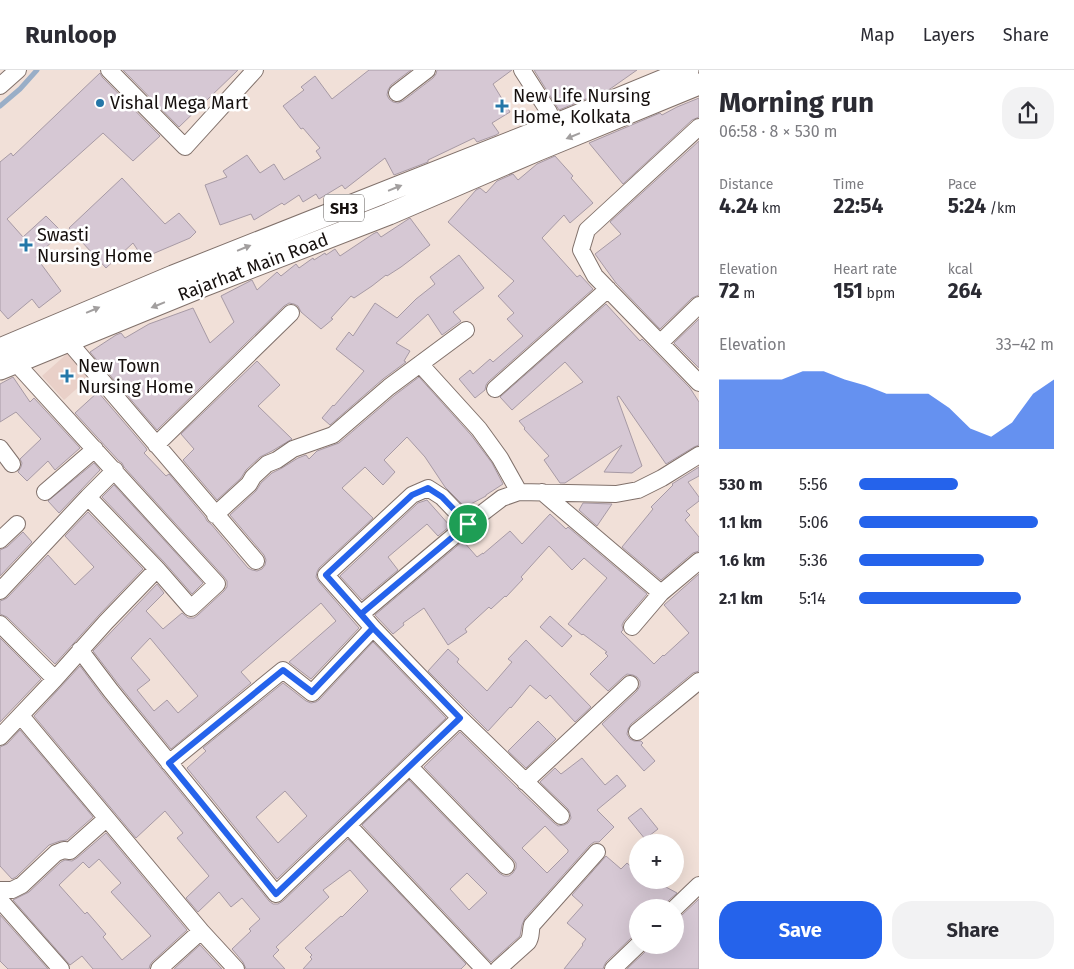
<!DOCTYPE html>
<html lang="en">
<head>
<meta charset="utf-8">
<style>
	:root { --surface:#fff; --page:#f2f2f3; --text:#2b2b33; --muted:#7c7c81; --line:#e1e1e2; --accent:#2563eb }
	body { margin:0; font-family:"Fira Sans",sans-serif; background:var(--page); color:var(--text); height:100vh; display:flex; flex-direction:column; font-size:19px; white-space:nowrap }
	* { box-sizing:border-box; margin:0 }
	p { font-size:16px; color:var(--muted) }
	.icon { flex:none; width:28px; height:28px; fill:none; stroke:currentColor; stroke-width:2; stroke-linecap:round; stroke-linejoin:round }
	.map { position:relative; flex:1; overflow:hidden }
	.side { display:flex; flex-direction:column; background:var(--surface); width:375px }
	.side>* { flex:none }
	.tools { position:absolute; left:629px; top:764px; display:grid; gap:10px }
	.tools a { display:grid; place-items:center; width:55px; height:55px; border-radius:50%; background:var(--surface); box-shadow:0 5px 20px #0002; font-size:25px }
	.pin { position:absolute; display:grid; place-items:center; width:42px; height:42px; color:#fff; margin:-21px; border:2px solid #fff; border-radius:50%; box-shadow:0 1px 5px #0007 }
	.round { display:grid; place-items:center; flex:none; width:52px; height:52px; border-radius:20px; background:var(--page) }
	.head { display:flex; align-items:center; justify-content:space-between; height:85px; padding:0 20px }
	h1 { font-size:28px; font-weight:700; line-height:38px }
	.stats { display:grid; grid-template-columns:repeat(3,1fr); gap:8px; height:85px; padding:5px 20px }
	.stats div { display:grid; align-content:center }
	.stats b { font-size:21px; font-weight:700 }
	.stats small { font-size:14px; font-weight:400 }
	.stats p { font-size:14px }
	.chart { height:140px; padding:10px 20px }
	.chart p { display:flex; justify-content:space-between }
	.chart svg { width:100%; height:90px; margin-top:5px; fill:var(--accent); opacity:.7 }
	.action { display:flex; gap:10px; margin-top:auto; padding:10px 20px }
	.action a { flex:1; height:58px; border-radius:20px; background:var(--accent); color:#fff; font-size:20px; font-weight:700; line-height:58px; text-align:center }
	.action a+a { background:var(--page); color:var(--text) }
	ul { padding:0 20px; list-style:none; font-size:16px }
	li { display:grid; grid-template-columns:80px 60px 1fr; align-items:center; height:38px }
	li i { height:12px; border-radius:6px; background:var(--accent) }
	header { display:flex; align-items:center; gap:30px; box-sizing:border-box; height:70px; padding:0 25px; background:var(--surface); border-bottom:1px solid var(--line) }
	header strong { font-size:24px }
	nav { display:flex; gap:28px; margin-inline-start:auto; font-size:18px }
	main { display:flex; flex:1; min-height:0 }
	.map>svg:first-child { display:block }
	.medical { fill:#e9d0c8 }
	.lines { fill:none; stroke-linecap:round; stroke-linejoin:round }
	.stream { stroke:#99aec7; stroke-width:5 }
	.building { fill:#d6c8d4; stroke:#a79aa5; fill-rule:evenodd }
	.minor-casing { stroke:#81716b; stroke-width:18 }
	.major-casing { stroke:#81716b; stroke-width:23 }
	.minor { stroke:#fff; stroke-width:16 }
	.major { stroke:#fff; stroke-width:21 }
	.oneway { fill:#a29f9f }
	.route-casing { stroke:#fff; stroke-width:10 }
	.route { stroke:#2563eb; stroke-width:6 }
	.poi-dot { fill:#2477a8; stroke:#fff; stroke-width:2 }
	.labels { text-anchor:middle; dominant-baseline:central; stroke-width:5; stroke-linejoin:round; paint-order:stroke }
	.shield { fill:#fff; stroke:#5c5856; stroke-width:1 }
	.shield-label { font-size:16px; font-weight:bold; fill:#16100e }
	.poi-label { font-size:18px; fill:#16100e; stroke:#fff; text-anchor:start }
	.street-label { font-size:18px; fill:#16100e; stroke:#fff }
</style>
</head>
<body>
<header>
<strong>Runloop</strong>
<nav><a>Map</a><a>Layers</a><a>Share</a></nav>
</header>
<main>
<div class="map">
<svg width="699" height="899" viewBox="0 0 699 899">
	<rect width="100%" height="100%" fill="#f1e0d8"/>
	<path class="medical" d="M70 281 92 305 64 330 42 306Z"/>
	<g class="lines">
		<path class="stream" d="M0 36 20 19 37 0"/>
	</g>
	<path class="building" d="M123 0H238L179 57Z
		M369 0H411L391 15 388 20 387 25 389 29 393 32 398 33 403 31 433 8 436 4 437 0H512L493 14 510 42 492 53 499 63 496 65 477 72 474 68 428 90V92L394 105 385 88 345 119 342 115 319 129 316 124 303 132 299 125 284 135 282 133 254 150 251 144 220 155 205 115 227 107 223 101 247 85 260 103 274 94 284 110 321 88 316 81 320 78 303 58 301 59 283 36 304 20 301 17 315 6 332 29Z
		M534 0H637L610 19 559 40Z
		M100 3 102 7 160 66 133 91 103 63 7 149 23 167 46 146 62 162 36 187 61 221 39 238 32 229 8 249 0 240V92L11 83 13 86Z
		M699 28V47L692 50 623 114 589 73 660 43 662 45 677 37Z
		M699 71V225L692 228 660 259 616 213 595 184 621 164 610 152Z
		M555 86 573 106 571 108 593 133 570 153 564 145 542 168 577 207 580 205 593 219 488 312 486 315 485 320 475 328 459 309 470 300 473 304 490 289 493 292 523 266 507 249 514 243 498 226 514 211 448 152 476 120 480 118 486 123 497 111 513 104 518 110 537 94Z
		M122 108 165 154 179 143 196 162 190 168 143 188 133 173 106 198 69 158Z
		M410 148 430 175 401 197 387 206 386 205 372 216 354 228 351 226 331 248 333 249 321 259 301 242 298 236 294 234 289 233 284 236 157 360 90 282 116 265 121 263 125 268 149 254 193 238 210 273 234 252 221 226 252 210 257 220 277 202 281 206 296 194 299 198 313 188 314 190 325 183 326 185 335 179 340 186 373 164 377 162 381 167Z
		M459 185 484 218 453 242 461 251 442 265 428 244 396 273 410 281 404 291 406 292 383 309 330 355 322 348 333 335 334 336 364 301 336 279 349 262 353 266 375 233 397 248 416 229 435 214 430 207Z
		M606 234 640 271 642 269 690 318 699 332V375L694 377 666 394 619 326 617 327 642 396 632 403 604 402 622 375 565 413H560L544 390 549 386 524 359 525 358 519 351 583 312 565 292 512 340 500 327Z
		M699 249V298L674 273Z
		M257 291 280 315 258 336 292 369 272 381 260 387 246 400 241 408 217 430 183 390 194 379 181 364Z
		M13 307 30 332 34 328 80 378 55 400 48 391 27 411 18 402 21 397 22 393 20 389 41 369 16 342 0 352V314Z
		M419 307 471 365 492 393 503 414 486 425V426L465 437 445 417 425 387 407 367 384 390 395 402 383 415 365 397 342 418 373 448 319 498 317 502 316 507 319 512 359 558 311 609 289 592 336 551 321 533 241 602 251 613 171 679 119 615 93 581 157 514 164 523 146 541 163 559 182 543 188 548H194L198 545 224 521 227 517V511L224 507 124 397 122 393 119 391 75 343 98 322 146 378 147 380 144 383 166 406 169 404 205 447 207 451 211 454 248 498 252 500 257 501 262 499 265 495 266 490 264 485 230 445 256 421 261 413 272 403 282 398 298 388 306 385 309 389 317 381 339 373 395 325ZM150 568 198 626 178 643 167 630 154 641 137 620 150 610 131 588Z
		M94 393 100 400 59 443 48 431Z
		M699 397V406L688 412 699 427V431L686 441 690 445 685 450 699 467V481L693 483 661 510 622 477 653 439 651 437 673 415 672 414Z
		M114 415 203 513 192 524 164 492 102 427Z
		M427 430 450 456 438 466 427 454 388 487 398 500 362 530 340 506 418 433Z
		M583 433 612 434 597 456 579 440Z
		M88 442 143 499 99 545 55 594 7 547 0 544V531L3 530 7 528 48 485 75 515 94 497 65 466Z
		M550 444 566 459 568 457 647 524 624 551 622 555 623 560 621 562 654 594 663 585 664 586 689 563 664 535 699 504V601L693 603 631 654 628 659 627 664 630 669 634 671H641L643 673 641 675 655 691 644 701 602 654 637 621 640 616V611L637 607 633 605 627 604 623 607 608 621 590 604 608 586 605 583 607 582 583 564 582 565 568 554 607 508 584 488 572 500 549 476 521 507 523 509 506 527 505 526 491 539 489 537 465 559 467 562 448 575 424 538 403 553 404 555 393 564 375 545 463 471 477 487 483 483V484L510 461 522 474Z
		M23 462 32 472 0 506V480L7 477Z
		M550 546 572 566 562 577 540 557Z
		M0 568 41 609 0 652Z
		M526 570 591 637 575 652 550 625 546 629 530 615 511 638 510 637 488 661 428 601 448 579 459 589 457 592 487 621 512 592 508 589Z
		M373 572 446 648 277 809 187 698 206 681 203 678 283 613 306 631 311 633 316 632 319 630ZM285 721 307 746 278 773 256 747Z
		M80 596 103 627 269 831 273 834H278L283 831 348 769 466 894 461 899H303L312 889 310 887 312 885 305 878 341 846 342 847 368 821 350 800 323 820 329 827 276 877 279 880 273 886 285 899H246L243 892 232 879 251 861 249 859 260 849 242 828 231 837 219 822 198 842 186 828 209 806 177 768 183 763 165 741 136 768 34 646Z
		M538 651 556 669 526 698 508 681Z
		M20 660 93 747 67 770 60 771 49 775 16 807 12 809 0 796V677L7 674Z
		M460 662 518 719 554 753 558 756 564 755 568 753 571 748 570 743 568 739 540 712 555 698 561 704 582 688 605 715 617 705 626 716 597 740 614 757 599 772H594L590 775 525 848 522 855 520 866 491 892 362 755 409 710 499 803 504 806H509L513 803 516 798V793L513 789 424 697ZM545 756 568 780V782L547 803 522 778ZM467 803 487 823 469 840 450 819Z
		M641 738 658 759 645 769 628 748Z
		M106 763 187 860 152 892 150 895 149 899H93L82 886 70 895 13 830 29 822 61 792 65 790 72 791 77 788ZM99 789 121 813 111 822 151 866 122 890 103 867 106 864 87 842 85 844 59 815 83 792 89 798Z
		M606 786 621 799 627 793 638 803V810H653L677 823 668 831 665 838H638V865L631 868 606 892 604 896 603 899H564L583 875 582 874 586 869 567 853 583 835 572 825Z
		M699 829V899H627L645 882 647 878 648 875H675V848L682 845Z
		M0 845 48 899H8L0 891Z
		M200 875 222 899H174Z"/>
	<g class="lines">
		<g class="minor-casing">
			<path id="minor" d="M109 0 185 77 255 0
				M522 0 549 42 552 56
				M0 16 18 0
				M397 23 427 0
				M699 57 587 160 581 180 595 206 699 313
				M63 263 68 271 256 491
				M660 273 699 235
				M16 293C83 366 150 440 217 514L191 538 157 499 88 427 115 400
				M420 294 479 359 500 388 519 422
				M495 319 608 219
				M156 375 291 243
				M0 378 12 394
				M45 422 95 379
				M542 422 661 523
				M215 445 249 414 253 407 267 394 277 390 293 379 333 365 389 317 466 260
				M0 470 17 454
				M0 521 88 427
				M361 544 468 454
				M0 554 55 609
				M632 557 661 523 699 491
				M80 580 111 621 276 824 460 648
				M21 646 201 861 236 899
				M637 662 699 611
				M0 667 55 609 106 552 157 499
				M169 693 283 600 312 623 373 558
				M410 697 506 796
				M525 712 630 614
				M561 746 460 648 373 558 326 505 412 425 428 418 442 427 468 454 502 428 519 422 616 424 638 420 662 408 699 385
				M348 755 484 899
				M0 820H12L22 815 56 783 64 780 70 781 106 749
				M0 830 61 899
				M675 838 699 815
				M159 899 201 861
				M498 899 528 872C532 866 530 861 532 855L597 782
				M613 899 638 875"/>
		</g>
		<g class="major-casing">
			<path id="major" d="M0 279 173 206 552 56 688 0
				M0 299 203 216 389 144 538 80 699 14"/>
		</g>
		<use href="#minor" class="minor"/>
		<use href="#major" class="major"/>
	</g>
	<defs><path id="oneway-solid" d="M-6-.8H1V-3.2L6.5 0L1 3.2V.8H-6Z" transform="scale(1.25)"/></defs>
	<g class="oneway">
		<use href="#oneway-solid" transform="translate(573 66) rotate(158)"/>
		<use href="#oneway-solid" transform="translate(395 118) rotate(-22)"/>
		<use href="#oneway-solid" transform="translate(244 178) rotate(-22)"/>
		<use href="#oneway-solid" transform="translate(158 235) rotate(158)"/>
		<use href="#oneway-solid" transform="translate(93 240) rotate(-23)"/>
	</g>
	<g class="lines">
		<g class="route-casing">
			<path id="route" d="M468 454 361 544 373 558 312 622 283 600 169 693 276 824 460 648 373 558 326 505 412 425 428 418 442 427 468 454"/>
		</g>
		<use href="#route" class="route"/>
	</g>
	<g class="poi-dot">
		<circle cx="100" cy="33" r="5"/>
		<path d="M499.5 28.5h5v5h5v5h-5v5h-5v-5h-5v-5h5z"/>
		<path d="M23.5 167.5h5v5h5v5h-5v5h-5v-5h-5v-5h5z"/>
		<path d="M64.5 298.5h5v5h5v5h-5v5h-5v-5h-5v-5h5z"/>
	</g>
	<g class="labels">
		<rect class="shield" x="324" y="124.5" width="40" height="27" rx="4"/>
		<g class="shield-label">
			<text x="344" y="138">SH3</text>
		</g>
		<g class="poi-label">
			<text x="513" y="26">New Life Nursing<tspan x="513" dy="21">Home, Kolkata</tspan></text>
			<text x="110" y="33">Vishal Mega Mart</text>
			<text x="37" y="165">Swasti<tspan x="37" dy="21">Nursing Home</tspan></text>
			<text x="78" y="296">New Town<tspan x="78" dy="21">Nursing Home</tspan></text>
		</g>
		<g class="street-label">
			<text transform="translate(253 197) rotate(-21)">Rajarhat Main Road</text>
		</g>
	</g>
</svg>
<div class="tools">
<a>+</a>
<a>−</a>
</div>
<div class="pin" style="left:468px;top:454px;background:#1e9e55"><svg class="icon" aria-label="arrive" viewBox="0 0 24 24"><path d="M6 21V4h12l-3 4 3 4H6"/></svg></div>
</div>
<section class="side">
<div class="head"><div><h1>Morning run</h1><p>06:58 · 8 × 530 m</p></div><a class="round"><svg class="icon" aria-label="share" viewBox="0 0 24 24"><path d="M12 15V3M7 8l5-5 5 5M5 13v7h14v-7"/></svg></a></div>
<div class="stats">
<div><p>Distance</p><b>4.24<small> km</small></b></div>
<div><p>Time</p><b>22:54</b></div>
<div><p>Pace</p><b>5:24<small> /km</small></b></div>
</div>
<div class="stats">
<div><p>Elevation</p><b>72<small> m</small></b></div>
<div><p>Heart rate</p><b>151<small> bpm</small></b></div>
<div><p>kcal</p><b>264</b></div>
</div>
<div class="chart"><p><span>Elevation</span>33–42 m</p>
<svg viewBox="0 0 160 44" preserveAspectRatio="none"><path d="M0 44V10L10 10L20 10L30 10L40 6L50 6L60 10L70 13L80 17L90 17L100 17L110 24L120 34L130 38L140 31L150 17L160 10V44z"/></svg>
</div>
<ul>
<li><b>530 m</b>5:56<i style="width:51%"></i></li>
<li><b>1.1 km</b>5:06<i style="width:92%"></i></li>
<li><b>1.6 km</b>5:36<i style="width:64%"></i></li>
<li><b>2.1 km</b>5:14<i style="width:83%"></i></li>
</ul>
<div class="action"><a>Save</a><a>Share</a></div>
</section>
</main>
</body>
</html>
